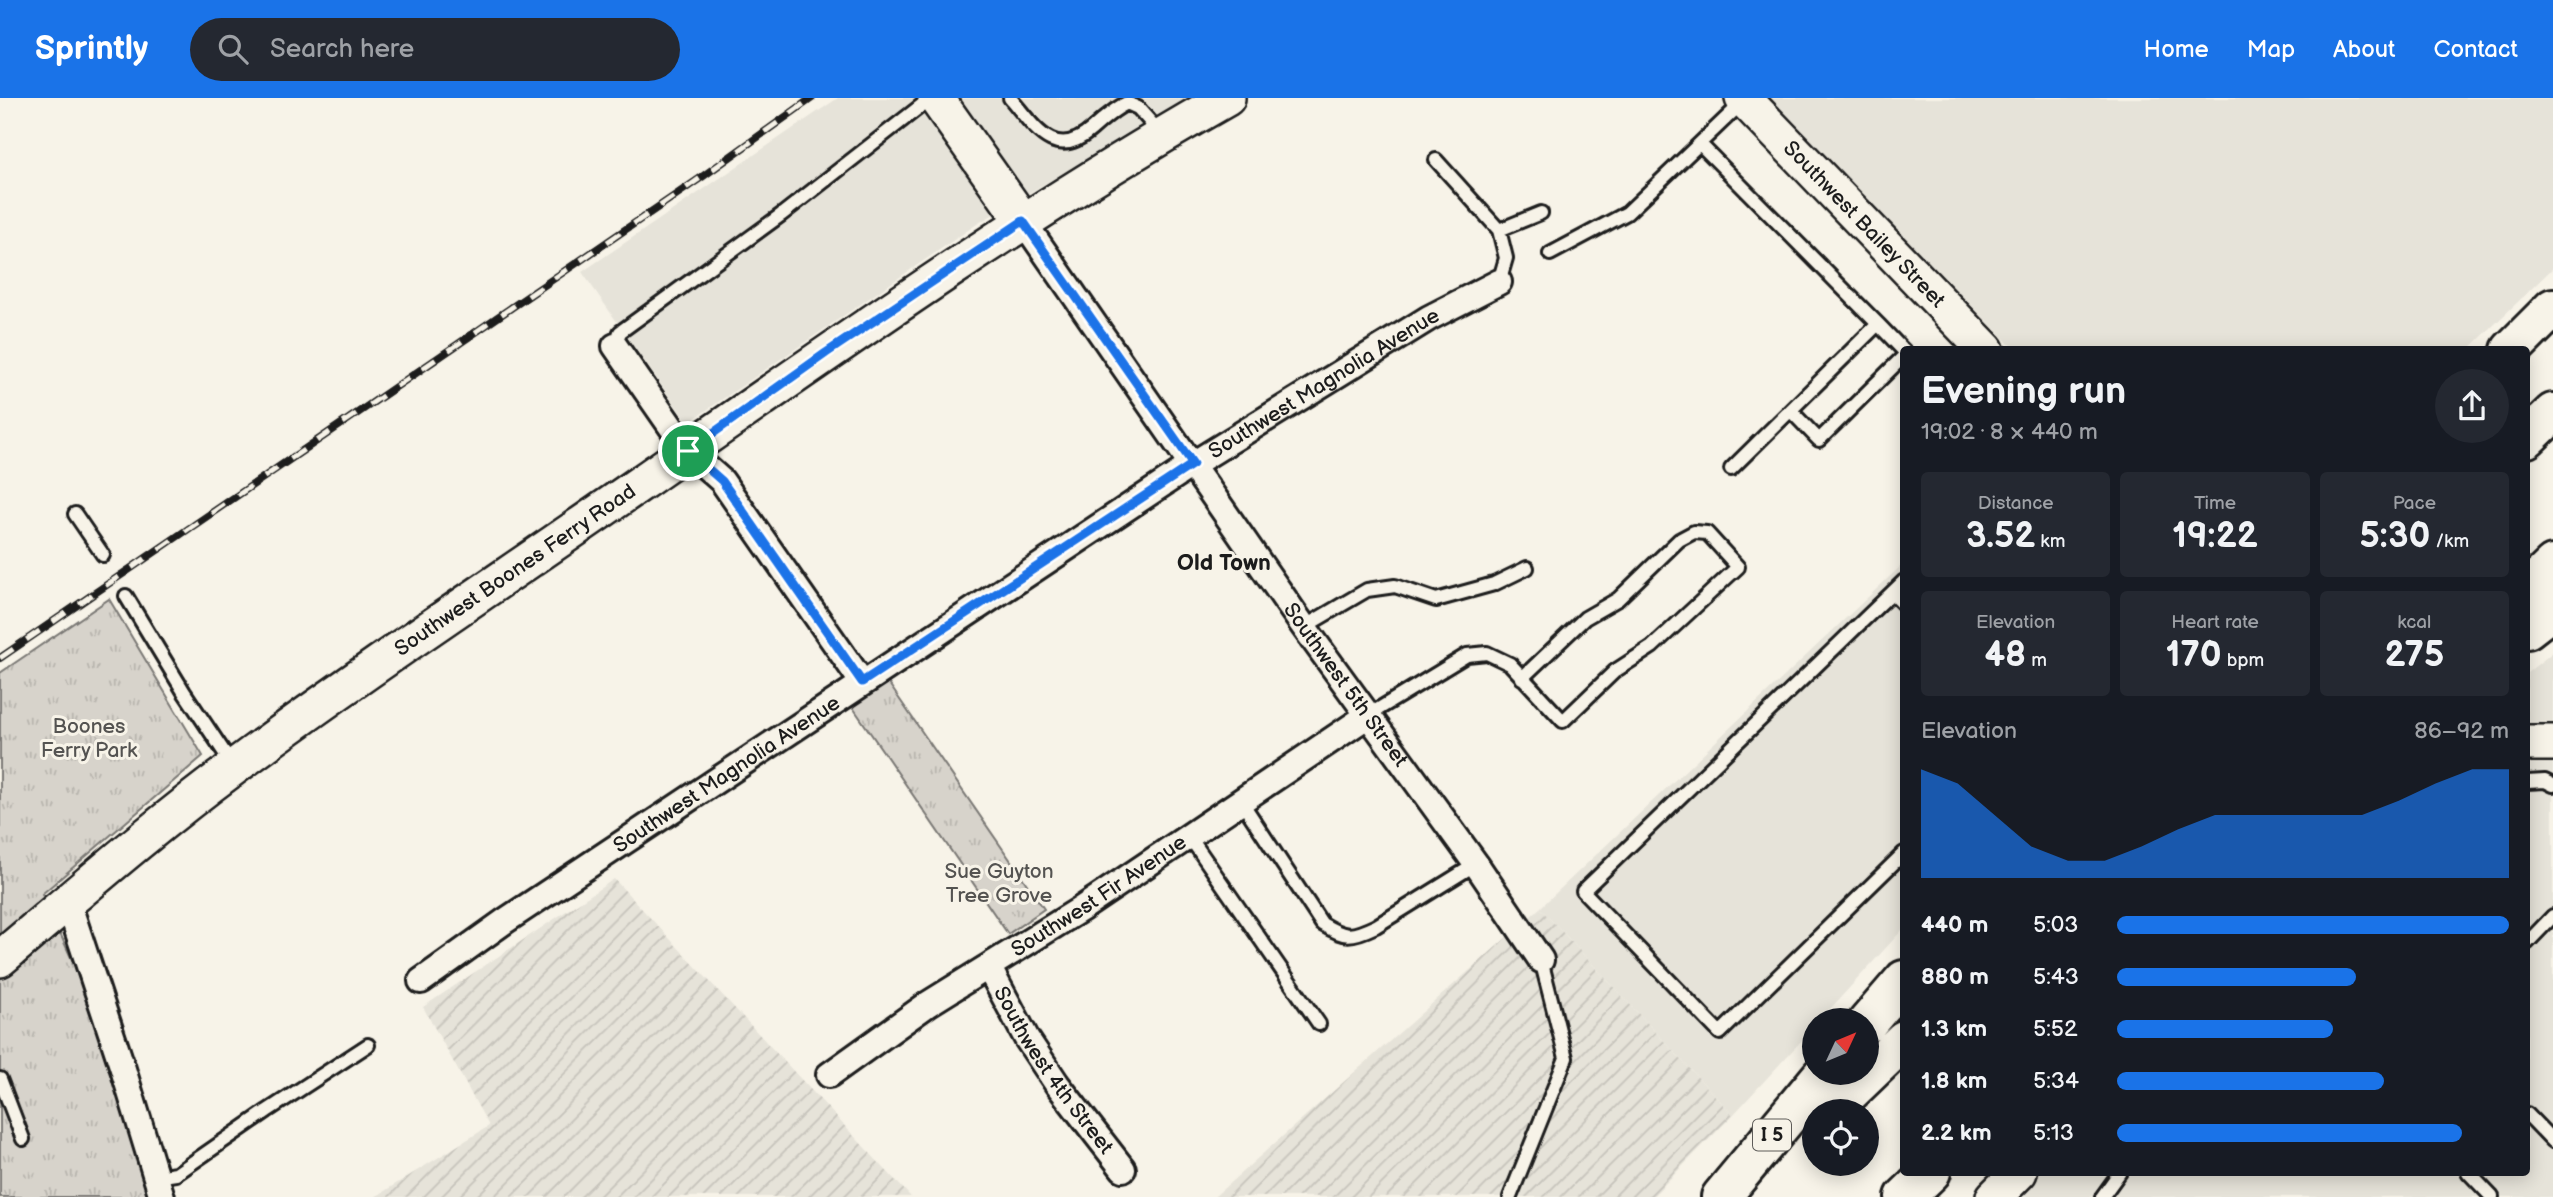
<!DOCTYPE html>
<html lang="en">
<head>
<meta charset="utf-8">
<style>
	:root { --surface:#171b24; --page:#242831; --text:#f1f3f6; --muted:#9ea1a6; --accent:#1a73e8 }
	body { margin:0; font-family:"Balsamiq Sans",sans-serif; background:var(--page); color:var(--text); height:100vh; display:flex; flex-direction:column; font-size:26px; white-space:nowrap }
	* { box-sizing:border-box; margin:0 }
	p { font-size:23px; color:var(--muted) }
	.icon { flex:none; width:38px; height:38px; fill:none; stroke:currentColor; stroke-width:2; stroke-linecap:round; stroke-linejoin:round }
	.map { position:relative; flex:1; overflow:hidden }
	.side { position:absolute; left:1900px; top:248px; width:630px; height:830px; display:flex; flex-direction:column; background:var(--surface); border-radius:7px; box-shadow:0 4px 18px #0003 }
	.side>* { flex:none }
	.needle { width:46px; rotate:46deg }
	.buttons { position:absolute; left:1802px; top:910px; display:grid; gap:14px }
	.buttons a { display:grid; place-items:center; width:77px; height:77px; border-radius:50%; background:var(--surface); box-shadow:0 4px 18px #0003; font-size:35px }
	.pin { position:absolute; display:grid; place-items:center; width:60px; height:60px; color:#fff; margin:-30px; border:4px solid #fff; border-radius:50%; box-shadow:0 2px 7px #0007 }
	.round { display:grid; place-items:center; flex:none; width:74px; height:74px; border-radius:37px; background:var(--page) }
	.overview { display:flex; align-items:center; justify-content:space-between; height:119px; padding:0 21px }
	h1 { font-size:38px; font-weight:700; line-height:52px }
	.stats { display:grid; grid-template-columns:repeat(3,1fr); gap:10px; height:119px; padding:7px 21px }
	.stats div { display:grid; align-content:center; border-radius:7px; background:var(--page); text-align:center }
	.stats b { font-size:35px; font-weight:700 }
	.stats small { font-size:19px; font-weight:400 }
	.stats p { font-size:19px }
	.chart { height:196px; padding:14px 21px }
	.chart p { display:flex; justify-content:space-between }
	.chart svg { width:100%; height:126px; margin-top:7px; fill:var(--accent); opacity:.7 }
	ul { padding:0 21px; list-style:none; font-size:23px }
	li { display:grid; grid-template-columns:112px 84px 1fr; align-items:center; height:52px }
	li i { height:18px; border-radius:9px; background:var(--accent) }
	header { display:flex; align-items:center; gap:42px; box-sizing:border-box; height:98px; padding:0 35px; background:var(--accent); color:#fff }
	header strong { font-size:33px }
	nav { display:flex; gap:38px; margin-inline-start:auto; font-size:24px }
	.search { width:490px; height:63px; background:var(--page); display:flex; align-items:center; gap:18px; box-sizing:border-box; padding:0 24px; border-radius:38px; color:var(--muted); font-size:26px }
	.map>svg:first-child { display:block }
	.built { fill:#e6e3d9 }
	.industrial { fill:url(#industrial-furrows) }
	.park { fill:url(#park-tufts); stroke:#7a7874; stroke-width:2 }
	.lines { fill:none; stroke-linecap:round; stroke-linejoin:round }
	.lane-casing { stroke:#1c1c1c; stroke-width:18 }
	.street-casing { stroke:#1c1c1c; stroke-width:30 }
	.secondary-casing { stroke:#1c1c1c; stroke-width:40 }
	.highway-casing { stroke:#1c1c1c; stroke-width:44 }
	.lane { stroke:#f7f3e8; stroke-width:12 }
	.street { stroke:#f7f3e8; stroke-width:24 }
	.secondary { stroke:#f7f3e8; stroke-width:35 }
	.highway { stroke:#f7f3e8; stroke-width:38 }
	.rail-casing { stroke:#1c1c1c; stroke-width:8 }
	.rail { stroke:#f7f3e8; stroke-width:5; stroke-dasharray:16; stroke-linecap:butt }
	.route-casing { stroke:#fff; stroke-width:14 }
	.route { stroke:#1a73e8; stroke-width:9 }
	.labels { text-anchor:middle; dominant-baseline:central; stroke-width:6; stroke-linejoin:round; paint-order:stroke }
	.shield { fill:#f7f3e8; stroke:#5e5c59; stroke-width:2 }
	.shield-label { font-size:19px; font-weight:bold; fill:#1c1c1c }
	.street-label { font-size:21px; fill:#1c1c1c; stroke:#f7f3e8 }
	.park-label { font-size:21px; fill:#545351; stroke:#f7f3e8 }
	.neighbourhood-label { font-size:23px; font-weight:bold; fill:#1c1c1c; stroke:#f7f3e8 }
</style>
</head>
<body>
<header>
<strong>Sprintly</strong>
<div class="search"><svg class="icon" aria-label="search" viewBox="0 0 24 24"><circle cx="10" cy="10" r="6"/><path d="M15 15l6 6"/></svg>Search here</div>
<nav><a>Home</a><a>Map</a><a>About</a><a>Contact</a></nav>
</header>
<div class="map">
<svg width="2553" height="1099" viewBox="0 0 2553 1099">
	<defs>
		<pattern id="industrial-furrows" width="10" height="10" patternUnits="userSpaceOnUse" patternTransform="scale(1.75)"><rect width="10" height="10" fill="#e6e3d9"/><path d="M-1 1l2-2M0 10L10 0M9 11l2-2" fill="none" stroke="#c5c2ba"/></pattern>
		<pattern id="park-tufts" width="24" height="20" patternUnits="userSpaceOnUse" patternTransform="scale(1.75)"><rect width="24" height="20" fill="#d7d3cb"/><path d="M3 7l-1-3M5 7V3M7 7l1-3M15 17l-1-3M17 17v-4M19 17l1-3" fill="none" stroke="#b8b5ae"/></pattern>
	</defs>
	<rect width="100%" height="100%" fill="#f7f3e8"/>
	<filter id="ink" filterUnits="userSpaceOnUse"><feTurbulence type="fractalNoise" baseFrequency=".0143" numOctaves="2"/><feDisplacementMap in="SourceGraphic" scale="14" xChannelSelector="R" yChannelSelector="G"/><feConvolveMatrix kernelMatrix="1 2 1 2 8 2 1 2 1" color-interpolation-filters="sRGB"/></filter>
	<g filter="url(#ink)">
		<path class="built" d="M838 0H1189L977 126 688 325 582 174Z
			M1769 0H2553V170L2468 252H2015Z
			M1904 465V830L1820 922H1815V928L1733 1017 1540 810Z
			M2553 554V630L2527 632V575Z
			M2527 657 2553 658V1099H2012L2037 1074H2527Z"/>
		<path class="industrial" d="M614 781 911 1099H375L489 1028 423 909Z
			M1540 810 1733 1017 1652 1099H1214Z"/>
		<path class="park" d="M109 501 203 658 42 796 74 866 107 960 150 1099H0V575Z
			M887 583 1044 811 1008 836 852 608Z"/>
		<g class="lines">
			<g class="lane-casing">
				<path id="lane" d="M1010 0C1034 28 1054 65 1092 31 1104 21 1112 12 1127 5L1138 10 1162 37
					M1700 46 1878 226 1731 371
					M1436 62 1499 132 1541 115
					M1550 156 1627 115 1745 2
					M1499 184 1506 160 1499 132
					M1878 226 1904 253
					M615 248 620 234 781 117 931 0
					M1791 313 1819 342 1904 258
					M75 416 103 457
					M1904 483 1583 793 1720 935 1904 755
					M1892 495 1904 507
					M126 498 184 594 234 669
					M1304 529 1367 492 1395 488 1436 502 1494 486 1527 470
					M1367 618 1467 557 1487 555 1510 566 1563 623 1615 573 1652 549 1738 469 1707 435 1694 434 1679 442 1618 501 1585 520 1522 580
					M2527 684 2545 683 2553 687
					M1241 703 1322 826C1345 840 1351 840 1376 828L1476 766
					M1189 738 1319 926
					M2527 845 2553 818
					M0 981 23 1041
					M2527 1016 2553 1043
					M2468 1074 2492 1099
					M156 1079 176 1076 267 1013 368 947
					M1510 1099 1566 960 1541 862
					M2102 1099 2120 1074"/>
			</g>
			<g class="street-casing">
				<g id="street">
					<path id="s1" d="M1023 123 1304 529 1476 766 1541 862"/>
					<path d="M615 248 688 353 722 383 862 584"/>
					<path d="M68 804 123 971 162 1099"/>
					<path id="s2" d="M989 870 1027 941 1057 986 1123 1071"/>
					<path id="s3" d="M421 883 505 823 1193 366 1429 220 1499 184"/>
					<path id="s4" d="M829 977 928 906 1081 811 1367 618"/>
				</g>
			</g>
			<g class="secondary-casing">
				<g id="secondary">
					<path d="M936 0 1023 123"/>
					<path id="s5" d="M1743 0 1986 252"/>
					<path d="M2527 645H2553"/>
					<path id="s6" d="M0 861C77 796 152 730 233 670 366 571 505 480 641 385 833 251 1023 116 1227 0"/>
					<path d="M1994 1099 2019 1074"/>
				</g>
			</g>
			<g class="highway-casing">
				<path id="highway" d="M2511 252 2553 210
					M2527 340 2553 315
					M2527 492 2553 467
					M2527 531 2553 511
					M1867 925 1904 882
					M1830 1013 1904 942
					M1721 1099 1824 975
					M1905 1099 1931 1074"/>
			</g>
			<use href="#lane" class="lane"/>
			<use href="#street" class="street"/>
			<use href="#secondary" class="secondary"/>
			<use href="#highway" class="highway"/>
			<g class="rail-casing">
				<path id="rail" d="M0 560 702 79 812 0"/>
			</g>
			<use href="#rail" class="rail"/>
		</g>
	</g>
	<g class="lines" filter="url(#ink)">
		<g class="route-casing">
			<path id="route" d="M1023 123 1193 366 862 584 722 383 688 353 826 255Z"/>
		</g>
		<use href="#route" class="route"/>
	</g>
	<g class="labels">
		<rect class="shield" x="1753" y="1021.5" width="38" height="31" rx="5"/>
		<g class="shield-label">
			<text x="1772" y="1037">I 5</text>
		</g>
		<g class="street-label">
			<text stroke="none"><textPath href="#s5" startOffset="175">Southwest Bailey Street</textPath></text>
			<text stroke="none"><textPath href="#s3" startOffset="1083">Southwest Magnolia Avenue</textPath></text>
			<text stroke="none"><textPath href="#s6" startOffset="646">Southwest Boones Ferry Road</textPath></text>
			<text stroke="none"><textPath href="#s1" startOffset="565">Southwest 5th Street</textPath></text>
			<text stroke="none"><textPath href="#s3" startOffset="369">Southwest Magnolia Avenue</textPath></text>
			<text stroke="none"><textPath href="#s4" startOffset="324">Southwest Fir Avenue</textPath></text>
			<text stroke="none"><textPath href="#s2" startOffset="121">Southwest 4th Street</textPath></text>
		</g>
		<g class="park-label">
			<text x="89" y="628">Boones<tspan x="89" dy="24">Ferry Park</tspan></text>
			<text x="999" y="773">Sue Guyton<tspan x="999" dy="24">Tree Grove</tspan></text>
		</g>
		<g class="neighbourhood-label">
			<text x="1224" y="465">Old Town</text>
		</g>
	</g>
</svg>
<div class="buttons">
<a><svg class="needle" viewBox="-14 -14 28 28"><path d="M0-13l5 13h-10z" fill="#e53935"/><path d="M0 13l5-13h-10z" fill="#9ea1a6"/></svg></a>
<a><svg class="icon" aria-label="locate" viewBox="0 0 24 24"><circle cx="12" cy="12" r="6"/><path d="M12 2v4M12 18v4M2 12h4M18 12h4"/></svg></a>
</div>
<div class="pin" style="left:688px;top:353px;background:#1e9e55"><svg class="icon" aria-label="arrive" viewBox="0 0 24 24"><path d="M6 21V4h12l-3 4 3 4H6"/></svg></div>
<section class="side">
<div class="overview"><div><h1>Evening run</h1><p>19:02 · 8 × 440 m</p></div><a class="round"><svg class="icon" aria-label="share" viewBox="0 0 24 24"><path d="M12 15V3M7 8l5-5 5 5M5 13v7h14v-7"/></svg></a></div>
<div class="stats">
<div><p>Distance</p><b>3.52<small> km</small></b></div>
<div><p>Time</p><b>19:22</b></div>
<div><p>Pace</p><b>5:30<small> /km</small></b></div>
</div>
<div class="stats">
<div><p>Elevation</p><b>48<small> m</small></b></div>
<div><p>Heart rate</p><b>170<small> bpm</small></b></div>
<div><p>kcal</p><b>275</b></div>
</div>
<div class="chart"><p><span>Elevation</span>86–92 m</p>
<svg viewBox="0 0 160 44" preserveAspectRatio="none"><path d="M0 44V6L10 11L20 22L30 33L40 38L50 38L60 33L70 27L80 22L90 22L100 22L110 22L120 22L130 17L140 11L150 6L160 6V44z"/></svg>
</div>
<ul>
<li><b>440 m</b>5:03<i style="width:100%"></i></li>
<li><b>880 m</b>5:43<i style="width:61%"></i></li>
<li><b>1.3 km</b>5:52<i style="width:55%"></i></li>
<li><b>1.8 km</b>5:34<i style="width:68%"></i></li>
<li><b>2.2 km</b>5:13<i style="width:88%"></i></li>
</ul>
</section>
</div>
</body>
</html>
